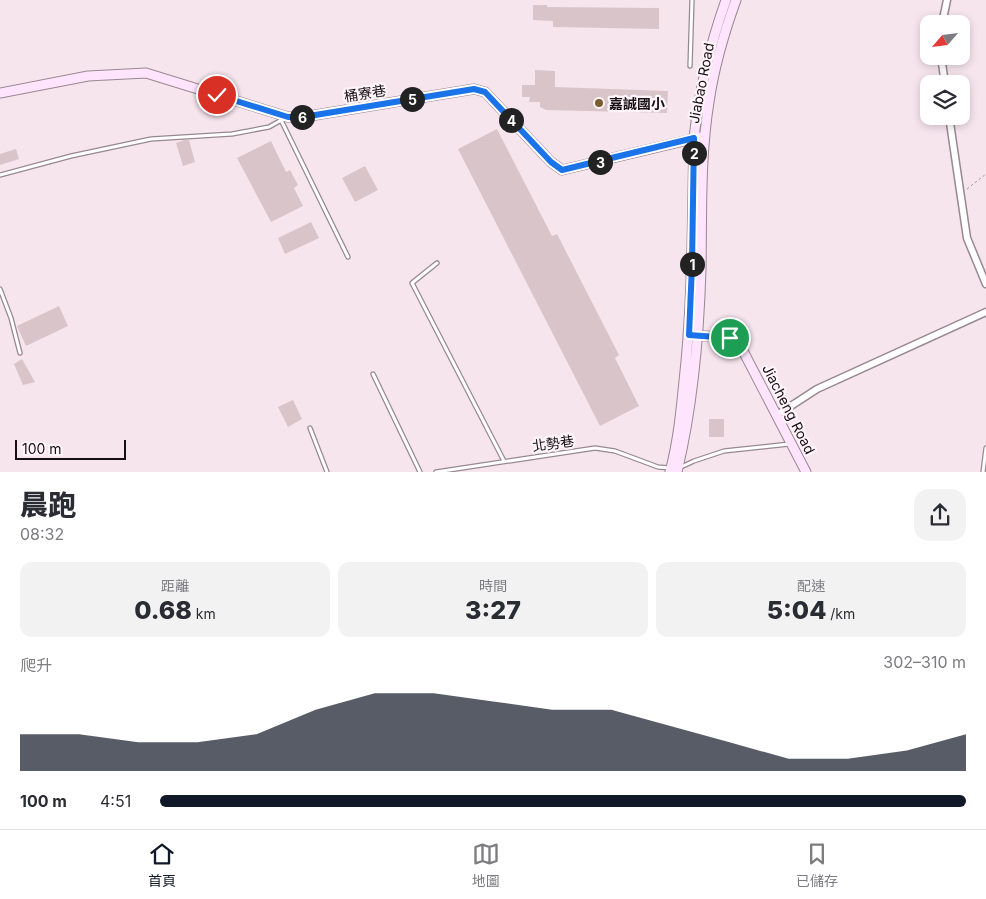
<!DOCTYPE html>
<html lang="zh-TW">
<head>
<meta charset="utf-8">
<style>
	:root { --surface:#fff; --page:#f2f2f3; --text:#2b2b33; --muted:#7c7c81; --line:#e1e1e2; --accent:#111827 }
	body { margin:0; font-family:Inter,"Noto Sans TC",sans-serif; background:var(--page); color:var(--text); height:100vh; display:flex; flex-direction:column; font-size:19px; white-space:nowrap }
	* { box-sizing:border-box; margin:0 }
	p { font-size:16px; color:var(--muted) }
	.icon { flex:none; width:28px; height:28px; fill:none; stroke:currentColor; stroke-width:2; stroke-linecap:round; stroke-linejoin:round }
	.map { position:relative; height:472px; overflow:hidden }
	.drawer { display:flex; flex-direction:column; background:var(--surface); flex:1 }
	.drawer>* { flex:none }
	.needle { width:32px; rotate:242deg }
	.controls { position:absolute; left:920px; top:15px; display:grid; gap:10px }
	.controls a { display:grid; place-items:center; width:50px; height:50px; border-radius:10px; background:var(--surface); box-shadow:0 2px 8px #0003; font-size:25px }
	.scale { position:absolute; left:15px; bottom:12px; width:111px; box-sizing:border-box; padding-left:5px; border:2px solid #161013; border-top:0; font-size:14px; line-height:18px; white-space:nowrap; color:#161013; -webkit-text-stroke:4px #fff4fa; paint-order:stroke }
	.pin { position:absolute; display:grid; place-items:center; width:42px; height:42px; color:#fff; margin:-21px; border:2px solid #fff; border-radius:50%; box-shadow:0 1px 5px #0007 }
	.km { position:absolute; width:25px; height:25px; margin:-12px; border-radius:50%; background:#222; color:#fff; font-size:14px; line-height:25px; text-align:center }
	.round { display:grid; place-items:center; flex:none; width:52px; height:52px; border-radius:15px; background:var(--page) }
	.headline { display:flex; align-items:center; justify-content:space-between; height:85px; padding:0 20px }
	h1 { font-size:28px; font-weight:800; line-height:38px }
	.figures { display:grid; grid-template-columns:repeat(3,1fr); gap:8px; height:85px; padding:5px 20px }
	.figures div { display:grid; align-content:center; border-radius:12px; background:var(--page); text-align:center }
	.figures b { font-size:25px; font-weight:800 }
	.figures small { font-size:14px; font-weight:400 }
	.figures p { font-size:14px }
	.chart { height:140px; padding:10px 20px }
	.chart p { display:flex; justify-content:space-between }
	.chart svg { width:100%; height:90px; margin-top:5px; fill:var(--accent); opacity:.7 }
	ul { padding:0 20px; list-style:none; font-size:16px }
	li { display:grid; grid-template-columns:80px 60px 1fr; align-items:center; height:38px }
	li i { height:12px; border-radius:6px; background:var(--accent) }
	.menu { display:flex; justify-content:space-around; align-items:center; height:70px; border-top:1px solid var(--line); background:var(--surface); font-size:14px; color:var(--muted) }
	.menu a { display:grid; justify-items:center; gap:2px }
	.menu .selected { color:var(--accent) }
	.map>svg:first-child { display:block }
	.building { fill:#d9c5c9 }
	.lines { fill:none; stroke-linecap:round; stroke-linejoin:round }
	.lane-casing { stroke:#988890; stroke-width:5.5 }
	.street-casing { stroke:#988890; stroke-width:9 }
	.secondary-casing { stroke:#988890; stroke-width:11 }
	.path { stroke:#9f9198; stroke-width:1; stroke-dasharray:2.5 2.5; stroke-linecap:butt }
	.lane { stroke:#fff; stroke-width:3 }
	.street { stroke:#fff; stroke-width:6 }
	.secondary { stroke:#fee4fd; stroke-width:9 }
	.route-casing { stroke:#fff; stroke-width:10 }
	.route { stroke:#1a73e8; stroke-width:6 }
	.poi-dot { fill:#7a5c30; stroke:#fff4fa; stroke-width:2 }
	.labels { text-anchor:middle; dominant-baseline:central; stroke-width:4.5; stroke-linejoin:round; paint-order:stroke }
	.street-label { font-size:14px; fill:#161013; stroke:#fff4fa }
	.poi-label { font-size:14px; font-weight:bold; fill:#161013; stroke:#fff4fa; text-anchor:start }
</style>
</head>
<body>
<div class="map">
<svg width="986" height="472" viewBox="0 0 986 472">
	<rect width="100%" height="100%" fill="#f7e5ee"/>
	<path class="building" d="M533 5H547V7L659 8V29L553 27V21L533 20Z
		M535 70 555 71V87L668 91 667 113 546 110 540 107V102H529L530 97H522V85H535Z
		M497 129 552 236 557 234 619 355 615 358 639 406 600 426 458 149Z
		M184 140H189L195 162 183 166 176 143Z
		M271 141 286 172 290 170 298 185 294 188 303 206 271 222 237 158Z
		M16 149 19 159 0 165V154Z
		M365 166 378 190 355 202 342 178Z
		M311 222 319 238 285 254 278 238Z
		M59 306 68 326 26 346 17 326Z
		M22 359 35 382 23 385 14 364Z
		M293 400 302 419 288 427 278 407Z
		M709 419H724V437H709Z"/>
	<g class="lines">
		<g class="lane-casing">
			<path id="lane" d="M690 66 692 0
				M281 120 348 257
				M0 175 71 156 151 139 232 134 269 127 285 118
				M437 263 412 283 504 461
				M0 289 11 318 20 353
				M373 374 420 472
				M310 428 327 472
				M681 467 694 461 724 451 789 444
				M436 472 595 448 615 451 658 467 670 468
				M983 472 986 448"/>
		</g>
		<g class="street-casing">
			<path id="street" d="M942 24 947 0
				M941 56 945 84
				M949 116 967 238 986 284
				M777 415 817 389 986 312"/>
		</g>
		<g class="secondary-casing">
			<path id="secondary" d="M0 93 88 76 146 73 288 117H303L474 89 485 92 551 162 562 170 705 136
				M693 335 730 338 740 345 806 472
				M670 472C678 442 681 412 684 381 693 301 692 220 694 138 699 91 710 45 726 0
				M677 472C693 405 699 337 701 269 702 214 700 157 709 102 714 68 724 33 736 0"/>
		</g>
		<path class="path" d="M967 189 986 174"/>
		<use href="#lane" class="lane"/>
		<use href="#street" class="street"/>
		<use href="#secondary" class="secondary"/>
	</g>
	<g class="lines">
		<g class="route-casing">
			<path id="route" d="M217 95 288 117H303L474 89 485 92 551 162 562 170 694 138 692 266 689 335 730 338"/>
		</g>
		<use href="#route" class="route"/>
	</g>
	<circle class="poi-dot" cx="599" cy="103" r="5"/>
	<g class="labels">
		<g class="street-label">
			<text transform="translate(701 83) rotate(-79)">Jiabao Road</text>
			<text transform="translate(365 93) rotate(-9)">桶寮巷</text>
			<text transform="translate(789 409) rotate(63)">Jiacheng Road</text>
			<text transform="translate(553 443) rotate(-8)">北勢巷</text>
		</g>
		<g class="poi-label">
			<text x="609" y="103">嘉誠國小</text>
		</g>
	</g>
</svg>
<div class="controls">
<a><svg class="needle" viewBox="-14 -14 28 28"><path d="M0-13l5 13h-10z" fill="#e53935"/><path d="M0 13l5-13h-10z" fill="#7c7c81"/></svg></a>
<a><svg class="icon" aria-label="layers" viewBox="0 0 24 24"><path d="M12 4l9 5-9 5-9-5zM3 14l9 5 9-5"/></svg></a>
</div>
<div class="scale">100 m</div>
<div class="pin" style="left:730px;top:338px;background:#1e9e55"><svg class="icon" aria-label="arrive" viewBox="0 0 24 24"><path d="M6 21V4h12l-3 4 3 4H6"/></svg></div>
<div class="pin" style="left:217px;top:95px;background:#d93025"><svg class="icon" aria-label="check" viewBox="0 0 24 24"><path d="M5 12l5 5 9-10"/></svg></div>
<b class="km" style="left:692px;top:264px">1</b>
<b class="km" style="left:694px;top:153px">2</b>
<b class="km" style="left:600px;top:162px">3</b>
<b class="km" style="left:511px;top:120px">4</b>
<b class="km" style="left:412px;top:99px">5</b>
<b class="km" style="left:302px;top:117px">6</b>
</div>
<section class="drawer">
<div class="headline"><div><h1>晨跑</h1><p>08:32</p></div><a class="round"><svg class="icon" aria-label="share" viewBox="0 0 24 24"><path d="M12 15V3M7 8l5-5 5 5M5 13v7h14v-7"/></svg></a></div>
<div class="figures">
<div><p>距離</p><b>0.68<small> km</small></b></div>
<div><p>時間</p><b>3:27</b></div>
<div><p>配速</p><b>5:04<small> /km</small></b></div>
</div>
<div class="chart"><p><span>爬升</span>302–310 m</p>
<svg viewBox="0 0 160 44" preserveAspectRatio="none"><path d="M0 44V26L10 26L20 30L30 30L40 26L50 14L60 6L70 6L80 10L90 14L100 14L110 22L120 30L130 38L140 38L150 34L160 26V44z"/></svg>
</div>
<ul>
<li><b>100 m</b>4:51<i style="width:100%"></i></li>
</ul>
</section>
<nav class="menu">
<a class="selected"><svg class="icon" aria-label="home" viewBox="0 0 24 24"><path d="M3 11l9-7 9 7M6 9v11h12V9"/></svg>首頁</a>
<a><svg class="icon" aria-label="map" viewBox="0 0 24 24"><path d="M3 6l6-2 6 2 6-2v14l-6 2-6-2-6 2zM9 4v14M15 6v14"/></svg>地圖</a>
<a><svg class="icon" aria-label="saved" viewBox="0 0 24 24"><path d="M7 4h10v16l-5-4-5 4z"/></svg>已儲存</a>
</nav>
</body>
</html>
